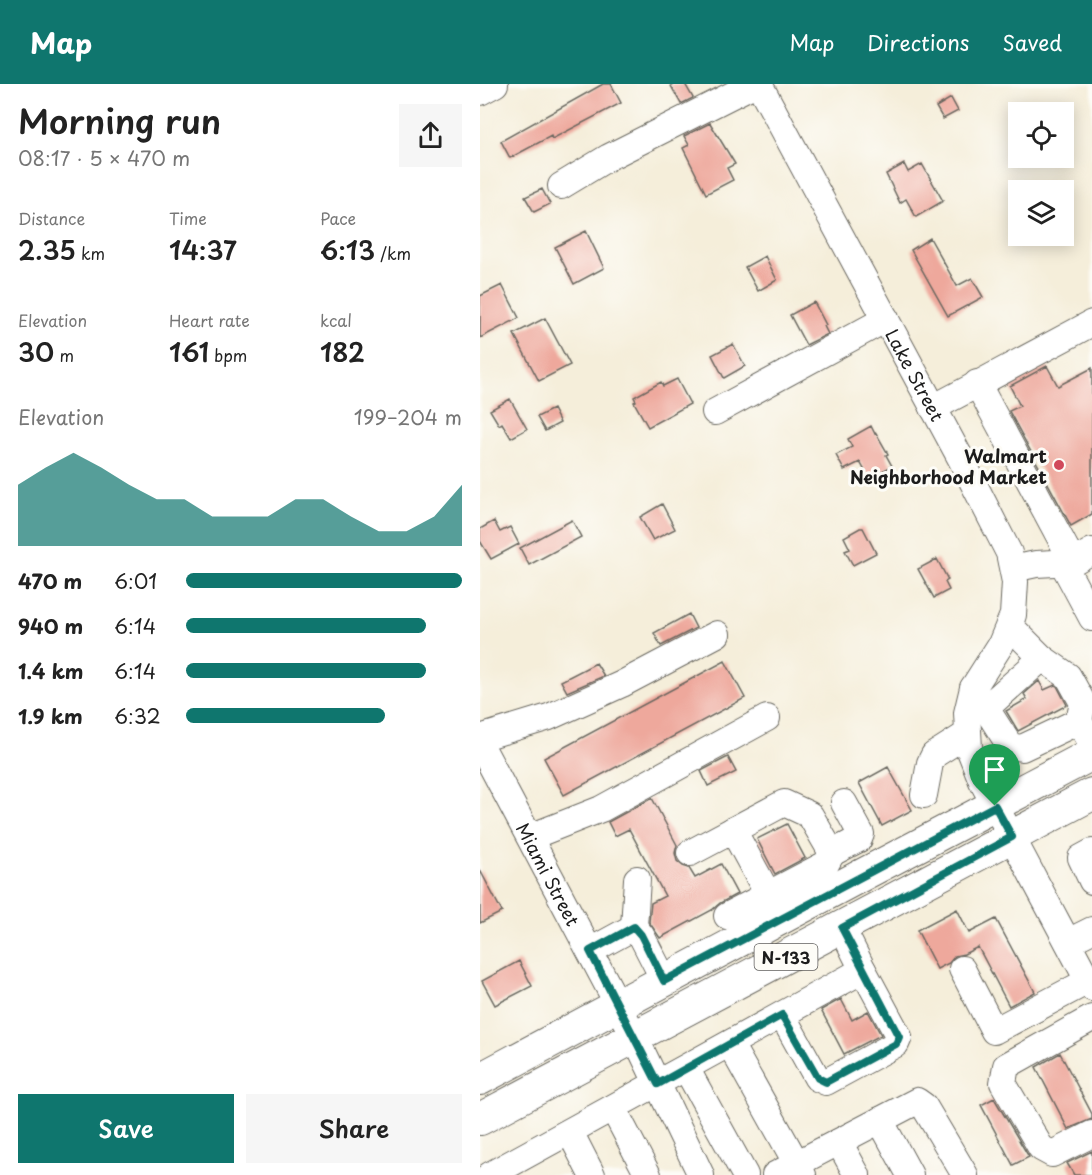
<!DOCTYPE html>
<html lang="en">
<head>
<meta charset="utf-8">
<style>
	:root { --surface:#fff; --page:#f6f6f6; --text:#222; --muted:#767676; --accent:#0f766e }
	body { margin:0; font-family:"Playpen Sans",sans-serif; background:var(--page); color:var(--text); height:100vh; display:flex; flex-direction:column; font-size:22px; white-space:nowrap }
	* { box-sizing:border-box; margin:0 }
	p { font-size:20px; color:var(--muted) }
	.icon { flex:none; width:33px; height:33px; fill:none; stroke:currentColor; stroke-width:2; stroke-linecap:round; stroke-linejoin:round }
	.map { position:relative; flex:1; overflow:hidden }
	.drawer { display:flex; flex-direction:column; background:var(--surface); width:480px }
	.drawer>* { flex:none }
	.tools { position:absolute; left:528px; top:18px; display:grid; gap:12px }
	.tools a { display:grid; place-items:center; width:66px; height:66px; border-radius:0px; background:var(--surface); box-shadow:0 3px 15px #0003; font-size:30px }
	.pin { position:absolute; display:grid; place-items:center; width:51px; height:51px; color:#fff; margin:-62px -26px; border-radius:50% 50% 50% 0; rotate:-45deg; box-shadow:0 0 6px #0007 }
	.pin .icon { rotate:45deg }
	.round { display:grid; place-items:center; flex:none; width:63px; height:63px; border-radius:0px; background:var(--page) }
	.summary { display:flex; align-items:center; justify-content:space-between; height:102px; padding:0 18px }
	h1 { font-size:33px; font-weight:600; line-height:45px }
	.figures { display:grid; grid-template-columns:repeat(3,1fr); gap:9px; height:102px; padding:6px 18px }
	.figures div { display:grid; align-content:center }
	.figures b { font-size:26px; font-weight:600 }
	.figures small { font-size:16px; font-weight:400 }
	.figures p { font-size:16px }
	.chart { height:168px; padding:12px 18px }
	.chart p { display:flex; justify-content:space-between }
	.chart svg { width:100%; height:108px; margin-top:6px; fill:var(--accent); opacity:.7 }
	.cta { display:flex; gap:12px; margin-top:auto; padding:12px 18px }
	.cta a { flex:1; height:69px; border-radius:0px; background:var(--accent); color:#fff; font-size:24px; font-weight:600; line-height:69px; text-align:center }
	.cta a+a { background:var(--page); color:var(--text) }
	ul { padding:0 18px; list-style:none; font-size:20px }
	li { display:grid; grid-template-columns:96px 72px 1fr; align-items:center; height:45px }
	li i { height:15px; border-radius:8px; background:var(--accent) }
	header { display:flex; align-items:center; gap:36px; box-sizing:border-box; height:84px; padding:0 30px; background:var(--accent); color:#fff }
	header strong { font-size:28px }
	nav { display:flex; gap:33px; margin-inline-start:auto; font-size:21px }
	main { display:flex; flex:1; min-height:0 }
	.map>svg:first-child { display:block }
	.building { fill:#eea89c }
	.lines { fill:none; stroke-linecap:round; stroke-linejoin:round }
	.minor-casing { stroke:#68665e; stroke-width:28 }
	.major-casing { stroke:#68665e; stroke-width:34 }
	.minor { stroke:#fff; stroke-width:26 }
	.major { stroke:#fff; stroke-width:32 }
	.route-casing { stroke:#fff; stroke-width:12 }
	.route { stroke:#0f766e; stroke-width:8 }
	.poi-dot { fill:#d1495b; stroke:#fdfcf7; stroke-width:2 }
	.labels { text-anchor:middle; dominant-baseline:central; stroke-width:6; stroke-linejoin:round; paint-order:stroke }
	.shield { fill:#fdfcf7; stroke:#605f5e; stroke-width:1.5 }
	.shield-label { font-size:16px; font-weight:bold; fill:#1c1c1c }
	.street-label { font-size:18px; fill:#1c1c1c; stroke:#fdfcf7 }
	.poi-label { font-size:18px; font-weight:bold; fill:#1c1c1c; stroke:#fdfcf7; text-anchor:end }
</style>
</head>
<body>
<header>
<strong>Map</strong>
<nav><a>Map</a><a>Directions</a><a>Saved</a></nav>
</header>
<main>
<section class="drawer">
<div class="summary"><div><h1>Morning run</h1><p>08:17 · 5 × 470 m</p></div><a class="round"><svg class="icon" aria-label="share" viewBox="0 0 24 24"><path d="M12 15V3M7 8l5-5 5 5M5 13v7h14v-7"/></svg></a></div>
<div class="figures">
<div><p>Distance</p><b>2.35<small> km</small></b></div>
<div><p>Time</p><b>14:37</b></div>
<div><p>Pace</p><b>6:13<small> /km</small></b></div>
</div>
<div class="figures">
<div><p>Elevation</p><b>30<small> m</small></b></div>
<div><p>Heart rate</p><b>161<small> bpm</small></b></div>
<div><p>kcal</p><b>182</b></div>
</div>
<div class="chart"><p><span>Elevation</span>199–204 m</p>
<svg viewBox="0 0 160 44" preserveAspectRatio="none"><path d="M0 44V19L10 12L20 6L30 12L40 19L50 25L60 25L70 32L80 32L90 32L100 25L110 25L120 32L130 38L140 38L150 32L160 19V44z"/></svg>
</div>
<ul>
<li><b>470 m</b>6:01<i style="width:100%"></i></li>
<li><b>940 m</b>6:14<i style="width:87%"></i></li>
<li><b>1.4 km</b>6:14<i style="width:87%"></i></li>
<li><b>1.9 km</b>6:32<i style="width:72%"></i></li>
</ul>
<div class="cta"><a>Save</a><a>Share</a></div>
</section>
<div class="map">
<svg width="612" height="1091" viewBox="0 0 612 1091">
	<rect width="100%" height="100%" fill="#fdfcf7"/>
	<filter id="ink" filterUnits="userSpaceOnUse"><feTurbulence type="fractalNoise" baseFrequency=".0167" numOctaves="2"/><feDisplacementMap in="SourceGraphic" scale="12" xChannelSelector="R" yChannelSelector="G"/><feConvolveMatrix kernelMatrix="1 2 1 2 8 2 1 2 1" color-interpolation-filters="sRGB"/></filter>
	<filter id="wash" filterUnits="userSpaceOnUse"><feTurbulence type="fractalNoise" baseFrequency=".008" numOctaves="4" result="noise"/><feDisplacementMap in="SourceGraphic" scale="24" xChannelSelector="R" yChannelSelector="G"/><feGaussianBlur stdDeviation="1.35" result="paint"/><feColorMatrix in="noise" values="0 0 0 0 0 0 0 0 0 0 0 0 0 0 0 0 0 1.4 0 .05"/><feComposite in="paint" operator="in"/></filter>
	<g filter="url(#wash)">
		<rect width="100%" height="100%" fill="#f5eeda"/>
		<g id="blocks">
			<path class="building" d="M123 0H131L141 19 72 55 71 52 30 74 21 57Z
				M190 0H205L213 14 201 20Z
				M471 14 478 27 463 35 456 23Z
				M230 39 255 80 247 84 253 96 226 110 203 64 209 61 204 52Z
				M424 80 428 88 442 80 463 117 436 133 426 115 420 119 406 90Z
				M62 105 70 120 54 128 45 113Z
				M106 147 124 184 94 200 75 163Z
				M450 154 477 202 492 194 503 213 468 232 431 166Z
				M285 172 297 196 278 207 265 183Z
				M22 201 39 234 0 254V212Z
				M334 218 346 241 344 242 348 250 326 261 310 231Z
				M65 234 90 281 59 297 34 250Z
				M253 260 265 282 244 294 232 271Z
				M567 282 578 302 612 284V430L591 442 529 327 540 322 530 302Z
				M197 295 210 320 168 343 154 318 156 317 154 313 181 298 183 302Z
				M30 315 47 345 31 354 22 339 19 341 10 326Z
				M73 325 80 339 65 347 57 333Z
				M391 342 395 350 396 349 408 370 406 371 412 382 389 394 380 378 364 386 356 371 372 363 368 355Z
				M182 420 195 445 173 456 160 433Z
				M92 436 101 453 49 481 40 464Z
				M14 437 20 448 30 443 39 460 11 475 0 457V445Z
				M380 444H383L396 469 373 481 365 467 370 465 364 453Z
				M457 475 468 496 465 498 469 506 454 514 438 485Z
				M209 530 216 544 181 562 174 549Z
				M245 577 265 614 84 711 64 674Z
				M116 579 124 592 87 608 81 597Z
				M559 597 564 606 575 601 577 602 587 621 538 647 526 627 547 615 544 610Z
				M248 673 256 688 228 702 221 687Z
				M408 683 432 726 402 742 379 699Z
				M172 714 197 761 195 769 197 777 203 782 209 784 215 794 241 780 257 810 240 819 232 826 180 854 169 838 171 819 185 812 149 745 135 752 128 738Z
				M307 740 325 774 295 790 277 755Z
				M0 786 22 828 0 839Z
				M477 825 489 849 516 835 555 908 529 922 498 863 484 870 475 872 469 879 457 885 437 846Z
				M39 877 52 902 15 921 2 897Z
				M361 915 372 936 388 927 401 951 364 970 341 926Z
				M580 969 612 1030V1035L588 1045 556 983Z
				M514 1014 549 1073 533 1081 501 1021Z
				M612 1067V1091H594L587 1079Z"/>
		</g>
	</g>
	<g filter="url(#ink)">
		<use href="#blocks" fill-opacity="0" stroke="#68665e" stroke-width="1.5"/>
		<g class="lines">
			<g class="minor-casing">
				<g id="minor">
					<path id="s1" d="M279 0 481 375 529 469 535 498 533 531 521 560 493 604 487 629 489 664 502 697 612 904"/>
					<path d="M0 8 15 0"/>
					<path d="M81 102 129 73 274 0"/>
					<path d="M497 299 593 478"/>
					<path d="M453 324 612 239"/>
					<path d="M235 328 406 235"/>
					<path d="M582 478 612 534"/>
					<path d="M533 485 556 480 593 478 612 467"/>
					<path d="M562 574 588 592 603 619 599 637"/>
					<path d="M493 604 530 662 542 664 599 637 612 660"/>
					<path d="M506 624 562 574 530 542"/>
					<path d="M0 654 69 633 142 600 237 550"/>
					<path id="s2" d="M0 660 155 953 221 1091"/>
					<path d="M444 711 450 679 454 671 487 650"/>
					<path d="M253 746 296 825"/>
					<path d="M50 753 121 725 287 634"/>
					<path d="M612 768 601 774 612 797"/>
					<path d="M210 769 304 719 330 731 352 769 346 780 247 832"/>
					<path d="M352 769 379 755 381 750 364 719"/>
					<path d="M154 843 157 795"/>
					<path d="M362 844 383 886"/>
					<path d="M588 858 612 846"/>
					<path d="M110 867 154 843 161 851 184 896"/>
					<path d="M482 885 514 947 608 897"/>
					<path d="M612 934 526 982 523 999 561 1064 572 1070 612 1050"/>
					<path d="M250 960 323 1091"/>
					<path d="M206 984 265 1091"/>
					<path d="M133 1024 168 1091"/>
					<path d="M400 1036 430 1091"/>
					<path d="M90 1048 112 1091"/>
					<path d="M359 1058 377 1091"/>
					<path d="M10 1091 383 886 419 953 416 960 346 998 337 994 302 931"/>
					<path d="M295 1091 437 1017 444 1022 485 1091"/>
				</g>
			</g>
			<g class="major-casing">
				<path id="major" d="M0 995 384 790 612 670
					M0 1035 612 710"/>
			</g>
			<use href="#minor" class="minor"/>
			<use href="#major" class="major"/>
		</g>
	</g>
	<g class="lines" filter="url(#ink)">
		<g class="route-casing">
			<path id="route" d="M515 722 532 753 362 844 419 953 416 960 346 998 338 994 302 931 178 1000 110 867 154 843 161 851 184 897Z"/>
		</g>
		<use href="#route" class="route"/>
	</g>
	<circle class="poi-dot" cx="579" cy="381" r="6"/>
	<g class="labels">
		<rect class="shield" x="274.5" y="860" width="63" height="26" rx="4.5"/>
		<g class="shield-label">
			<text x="306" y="873">N-133</text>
		</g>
		<g class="street-label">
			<text stroke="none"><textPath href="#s1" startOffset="330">Lake Street</textPath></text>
			<text stroke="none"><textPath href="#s2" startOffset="147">Miami Street</textPath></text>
		</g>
		<g class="poi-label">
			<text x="567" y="371">Walmart<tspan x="567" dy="21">Neighborhood Market</tspan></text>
		</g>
	</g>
</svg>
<div class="tools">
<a><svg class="icon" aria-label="locate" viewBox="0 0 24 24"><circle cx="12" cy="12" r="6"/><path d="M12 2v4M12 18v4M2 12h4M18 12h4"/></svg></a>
<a><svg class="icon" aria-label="layers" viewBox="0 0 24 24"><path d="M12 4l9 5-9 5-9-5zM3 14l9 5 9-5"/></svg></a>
</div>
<div class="pin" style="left:515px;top:722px;background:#1e9e55"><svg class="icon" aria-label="arrive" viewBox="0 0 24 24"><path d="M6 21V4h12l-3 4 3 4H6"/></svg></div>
</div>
</main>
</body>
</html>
